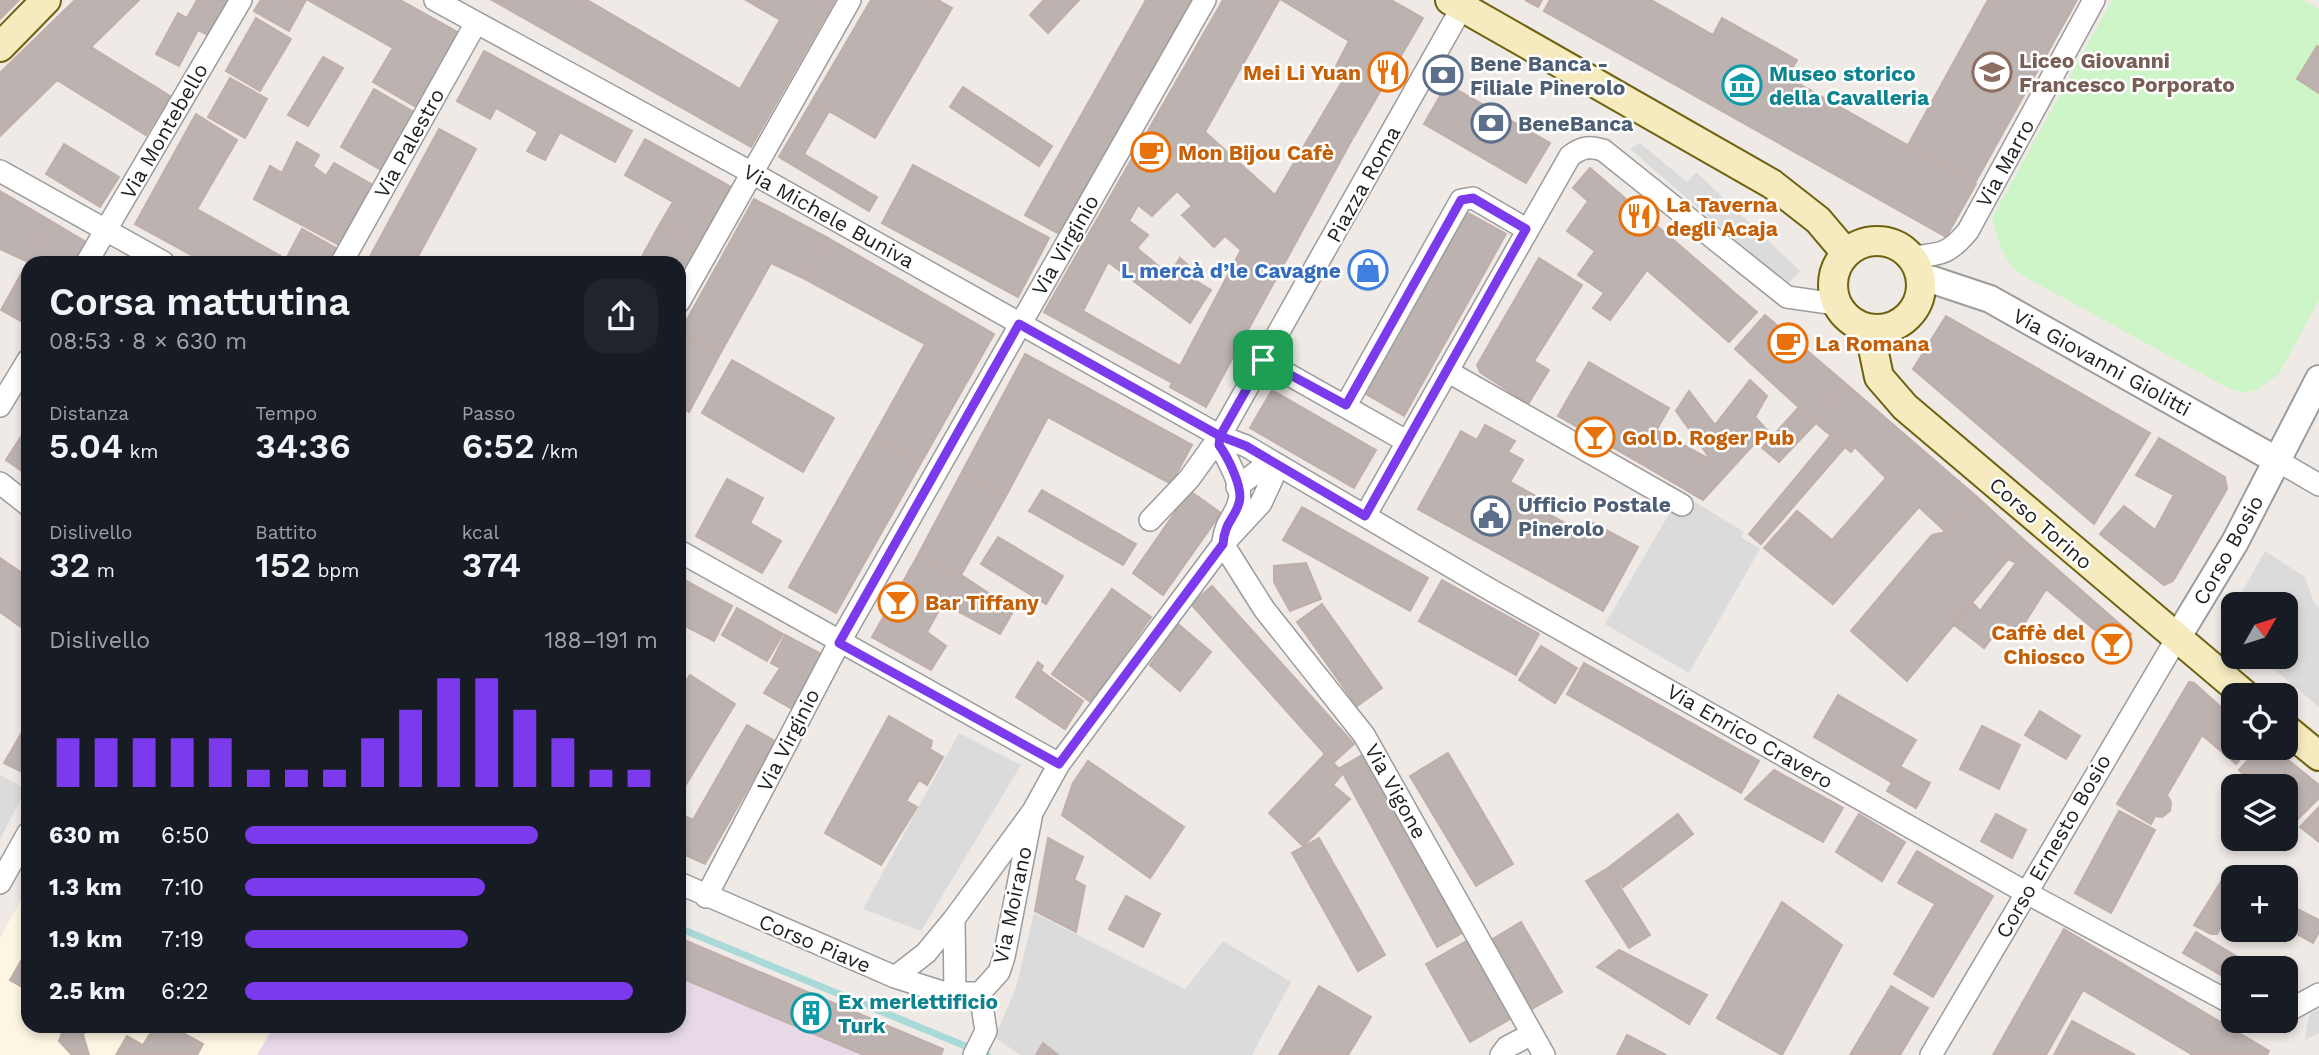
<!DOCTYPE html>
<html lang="it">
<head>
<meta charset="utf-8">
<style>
	:root { --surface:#171b24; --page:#20242c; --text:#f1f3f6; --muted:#9ea1a6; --accent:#7c3aed }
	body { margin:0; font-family:"Work Sans",sans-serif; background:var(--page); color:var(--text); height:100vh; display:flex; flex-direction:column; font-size:26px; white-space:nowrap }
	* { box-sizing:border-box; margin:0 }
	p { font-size:23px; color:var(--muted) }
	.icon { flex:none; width:38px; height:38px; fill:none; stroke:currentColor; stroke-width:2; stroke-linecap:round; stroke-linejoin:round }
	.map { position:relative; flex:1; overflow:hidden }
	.sheet { position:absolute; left:21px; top:256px; width:665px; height:777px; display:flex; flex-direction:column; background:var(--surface); border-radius:21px; box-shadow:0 4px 10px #0003 }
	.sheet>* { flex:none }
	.needle { width:46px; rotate:51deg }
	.controls { position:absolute; left:2221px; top:592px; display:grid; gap:14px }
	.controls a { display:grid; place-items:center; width:77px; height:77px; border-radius:14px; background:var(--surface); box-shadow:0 4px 10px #0003; font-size:35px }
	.pin { position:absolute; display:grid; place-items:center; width:60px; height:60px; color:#fff; margin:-30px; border-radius:14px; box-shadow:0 4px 10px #0006 }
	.round { display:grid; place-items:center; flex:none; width:74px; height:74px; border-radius:21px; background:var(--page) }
	.summary { display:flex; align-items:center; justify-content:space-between; height:119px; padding:0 28px }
	h1 { font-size:38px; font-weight:600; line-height:52px }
	.stats { display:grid; grid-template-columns:repeat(3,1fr); gap:10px; height:119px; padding:7px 28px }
	.stats div { display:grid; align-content:center }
	.stats b { font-size:35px; font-weight:600 }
	.stats small { font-size:19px; font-weight:400 }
	.stats p { font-size:19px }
	.chart { height:196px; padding:14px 28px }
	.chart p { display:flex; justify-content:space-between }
	.chart svg { width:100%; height:126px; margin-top:7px; stroke:var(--accent); stroke-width:6 }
	ul { padding:0 28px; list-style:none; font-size:23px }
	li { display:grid; grid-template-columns:112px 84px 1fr; align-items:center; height:52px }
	li i { height:18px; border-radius:9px; background:var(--accent) }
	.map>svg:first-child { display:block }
	.industrial { fill:#e7d9e8 }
	.education { fill:#fdf6e2 }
	.park { fill:#cef5c7 }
	.parking { fill:#dbdbdb }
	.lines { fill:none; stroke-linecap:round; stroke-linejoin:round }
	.stream { stroke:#aad9d9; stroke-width:7 }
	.building { fill:#bcb2af; stroke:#c0aeaa; stroke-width:2; fill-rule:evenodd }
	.minor-casing { stroke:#9c9c9c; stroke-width:24 }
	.tertiary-casing { stroke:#9c9c9c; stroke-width:30 }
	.secondary-casing { stroke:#6f620e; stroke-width:32 }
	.minor { stroke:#fff; stroke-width:21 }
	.tertiary { stroke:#fff; stroke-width:26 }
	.secondary { stroke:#f5ebbf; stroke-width:28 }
	.route-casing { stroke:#fff; stroke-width:14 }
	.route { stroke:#7c3aed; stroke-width:9 }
	.labels { text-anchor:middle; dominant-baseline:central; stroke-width:5; stroke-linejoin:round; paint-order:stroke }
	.education-label { font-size:21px; font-weight:bold; fill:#785e54; stroke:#fff; text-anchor:start }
	.service-label { font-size:21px; font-weight:bold; fill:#4e5e75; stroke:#fff; text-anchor:start }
	.food-label { font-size:21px; font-weight:bold; fill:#c56008; stroke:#fff; text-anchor:start }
	.culture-label { font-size:21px; font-weight:bold; fill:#0d838f; stroke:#fff; text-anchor:start }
	.street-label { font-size:21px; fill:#1f1f1f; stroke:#fff }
	.shop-label { font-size:21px; font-weight:bold; fill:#366cbe; stroke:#fff; text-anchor:end }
</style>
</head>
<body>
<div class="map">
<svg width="2319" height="1055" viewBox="0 0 2319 1055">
	<rect width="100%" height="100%" fill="#efeae6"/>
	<path class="industrial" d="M679 936 943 1049 940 1055H257L274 1026H679Z"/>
	<path class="education" d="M28 887V1026H274L257 1055H0V938Z"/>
	<path class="park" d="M2112 0H2303L2319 9V300L2279 374 2256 390 2243 393 2228 388 2018 273C2002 257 1998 240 1992 218Z"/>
	<path class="parking" d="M1640 143 1687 182 1696 172 1800 271 1787 285 1630 149Z
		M1695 502 1744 532 1741 537 1760 549 1689 673 1605 624 1673 507 1691 509Z
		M2265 551 2305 577 2314 603 2319 608V707L2258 656H2286V604H2235Z
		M959 733 1021 765 921 931 863 909Z
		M0 775 26 789 0 839Z
		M1034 913 1185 989 1223 941 1291 982 1252 1055H1020L995 1037 1016 988Z
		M2319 1009V1033L2305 1040 2309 1014Z"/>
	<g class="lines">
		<path class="stream" d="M679 928 987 1055"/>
	</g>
	<path class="building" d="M0 0H19L0 19Z
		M75 0H139L91 47 170 96 146 135 57 80 0 136V73Z
		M197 0H229L208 35 198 30 179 66 156 54 178 13 187 18Z
		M261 0H306L289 31 254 11Z
		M308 0H400L459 33 418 108 373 82 393 48Z
		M492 0H587L740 89 780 20 746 0H835L751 147Z
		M871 0H938L952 8 875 138 812 101Z
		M1044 0H1079L1048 33 1030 15Z
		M1146 0H1191L1061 235 1025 215Z
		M1223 0H1279L1205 132 1275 195 1343 80 1332 74 1349 41 1282 0H1391L1423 18 1350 143 1206 407 1170 387 1172 383 1044 312ZM1177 191 1192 206 1182 215 1214 247 1225 236 1241 250 1180 366 1083 311 1108 262 1190 323 1211 290 1193 279 1197 273 1180 258 1169 275 1137 248 1148 235 1129 221 1138 205 1152 216Z
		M1525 0H1542L1538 7Z
		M1550 0H1651L1713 35 1722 18 1797 60 1787 77 1976 184 1946 237 1544 11Z
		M1988 0H2077L1975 183 1908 145Z
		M256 18 291 39 260 91 226 71Z
		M2317 46 2319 47V93L2297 79Z
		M484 51 632 131 615 162 560 132 545 160 527 151 538 132 496 108 490 119 457 101Z
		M323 57 343 68 308 126 288 115Z
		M230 78 267 99 245 138 208 117Z
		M1447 84 1550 143 1526 183 1424 124Z
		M963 87 1052 146 1039 166 950 107Z
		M374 89 414 112 381 170 341 147Z
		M812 101 829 111 804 154 877 197 869 211 779 157Z
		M196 114 237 140 197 209 286 259 302 229 339 250 333 262H204L135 224Z
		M439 129 476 149 415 262H367Z
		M645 139 731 187 700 243 661 222 673 202 625 175Z
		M297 142 319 155 313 166 326 176 334 163 371 184 339 245 254 199 270 166 282 173Z
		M64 144 119 177 100 207 46 174Z
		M913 165 1049 238 1018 297 882 223Z
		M1590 168 1757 312 1729 342 1647 270 1610 320 1593 308 1604 293 1578 275 1595 251 1567 231 1588 201 1573 188Z
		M0 191 51 221 28 262 0 249Z
		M754 199 828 238 805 279 771 263 720 354 680 332Z
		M1466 212 1506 234 1404 416 1364 393Z
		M51 221 86 242 74 262H28V325L1 310Z
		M661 222 700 243 679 282V262H639Z
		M828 238 994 334 922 461 872 439 925 344 805 279Z
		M1539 258 1582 285 1534 361 1549 370 1528 404 1480 372 1477 365Z
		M1765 315 1845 383 1816 423 1735 349Z
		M1946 316 2150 433 2094 524 1913 369Z
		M680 332 720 354 689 412 679 406Z
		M1025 354 1192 445 1171 484 1048 417 1006 496 962 472Z
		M732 360 834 418 803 472 702 413Z
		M1589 362 1669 408 1638 462 1558 416Z
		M1750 380 1767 396 1755 417 1767 430 1703 500 1638 462 1658 431 1711 460 1676 411 1689 391 1715 425Z
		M1845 383 1976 496 1946 532 1919 507 1833 604 1764 548 1797 511 1832 540 1886 478 1855 447 1851 452 1816 423Z
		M1272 390 1376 450 1354 488 1250 428Z
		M1799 407 1816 423 1779 462 1762 448Z
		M1485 425 1515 441 1508 452 1523 460 1510 482 1536 496 1531 504 1586 535 1593 523 1638 547 1603 611 1418 509 1461 431 1477 440Z
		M28 426V475L6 460Z
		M1831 435 1845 447 1761 544 1749 534Z
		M2159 438 2225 477 2227 489 2173 581 2164 585 2100 534 2124 506 2155 530 2174 495 2136 475Z
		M872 439 922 461 836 613 789 587Z
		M962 472 1006 496 961 575 918 555Z
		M727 479 763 498 750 523 781 541 762 573 696 536Z
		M1042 490 1136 544 1123 565 1029 511Z
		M1190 491 1221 513 1163 595 1133 573Z
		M1976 496 2024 540 1907 681 1851 631 1932 535 1946 532Z
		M1302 507 1428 578 1410 611 1283 540Z
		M998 537 1063 576 1046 604 981 564Z
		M2024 540 2131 634 2121 652 2046 589 2019 632 2004 622 1984 648 1953 624 1971 601 1980 611 2016 563 2008 559Z
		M918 555 961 575 1014 610 1000 634 943 603 927 632 946 646 931 670 872 637Z
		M0 558 28 577V632L0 612Z
		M1306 563 1321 599 1290 611 1274 582V566Z
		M679 577 732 606 714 641 679 623Z
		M1442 580 1539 634 1516 675 1419 621Z
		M1212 586 1354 744 1333 763 1191 604Z
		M1112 589 1151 617 1091 702 1052 674Z
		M1322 604 1382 688 1357 706 1297 622Z
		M737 608 783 634 767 661 722 635Z
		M1178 624 1211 652 1180 691 1150 665Z
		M785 635 823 655 796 711 764 693 780 668 771 663Z
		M1541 646 1577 668 1555 703 1519 680Z
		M1038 662 1043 666 1041 671 1083 701 1065 729 1016 697Z
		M1584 663 1759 761 1741 793 1567 694Z
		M690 675 735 704 679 796V692Z
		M2189 682 2194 683 2233 718V747H2251L2236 764 2202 735 2167 795 2171 802 2170 811 2162 817 2155 816 2151 824 2117 804Z
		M1838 695 1916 740 1891 782 1814 737Z
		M2040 711 2080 736 2066 759 2025 735Z
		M889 716 932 741 930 749 943 757 927 785 919 780 906 801 917 807 881 865 825 833Z
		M28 722V775L4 763Z
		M747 725 775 741 705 864 679 852V813L693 820Z
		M1982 726 2020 745 1999 789 1960 769Z
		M2260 747H2272L2319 785V798L2295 822 2286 814V786H2255L2239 770Z
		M1448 753 1513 864 1476 886 1410 776Z
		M1325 754 1343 773 1333 785 1350 799 1303 846 1269 813Z
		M1364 754 1462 933 1437 947 1340 768Z
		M1088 761 1184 827 1150 878 1062 815 1073 783Z
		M1901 767 1930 783 1916 808 1887 791Z
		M1774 770 1843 808 1823 842 1745 799Z
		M2319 807V842L2300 827Z
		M2119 811 2155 830 2111 913 2075 893Z
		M1678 814 1693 834 1623 887 1608 868Z
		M1859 814 1905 842 1882 881 1836 852Z
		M1996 814 2026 830 2012 858 1981 841Z
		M1048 838 1083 857 1074 880 1085 886 1076 932 1035 911Z
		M1319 838 1385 955 1358 971 1292 853Z
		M1917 851 1993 896 1933 997 1894 974 1935 904 1898 883Z
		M1608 868 1650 935 1629 948 1586 881Z
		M2227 872 2236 877H2233V903L2217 934H2211L2194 925Z
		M1126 896 1160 914 1143 947 1109 929Z
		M1782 902 1842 945 1782 1055 1717 1018Z
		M2286 903 2319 920V932L2313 943 2286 928Z
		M1521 922 1562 992 1532 1009 1491 940Z
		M2064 929 2269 1051 2267 1055H2193L2083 990 2046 1055H1993Z
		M2196 932 2256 968H2233V982L2183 953Z
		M679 938 943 1049 941 1055H864L679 977Z
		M1468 940 1512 1018 1470 1042 1426 964Z
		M28 949V990L10 980Z
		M1619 950 1707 995 1689 1024 1597 967Z
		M1319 986 1371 1017 1348 1055H1279Z
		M1891 986 1928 1008 1900 1055H1850Z
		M2072 1021 2135 1055H2054Z
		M49 1026H87L83 1035 89 1055H72L59 1041 62 1033Z
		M155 1026H170L203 1044 197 1055H116L127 1036 143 1045Z
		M1627 1035 1666 1055H1617Z
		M1043 1043 1058 1055H1036Z"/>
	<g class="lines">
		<g class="minor-casing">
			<path id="minor" d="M435 0 754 174 1220 436 1246 446 1489 589 2025 892 2233 1004
				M0 171 163 262
				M1911 257C1941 254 1948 255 1968 231L2094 0
				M87 262 241 0
				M342 262 476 23
				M679 302 850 0
				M1263 360 1406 441
				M1447 371 1682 505
				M1346 405 1461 200 1473 198 1526 229
				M0 406 28 360
				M1220 436 1219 445C1227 457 1243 486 1239 501 1235 518 1226 519 1223 542
				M2278 461 2319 485
				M0 483 28 505
				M1237 487 1271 461
				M1365 516 1570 156C1582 147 1589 146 1603 150L1787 297 1836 304
				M1150 520 1189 479 1220 436 1466 0
				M1223 544 1264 609 1364 735 1544 1055
				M679 551 1059 764
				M0 883 28 833
				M679 883 895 977 945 993H980L999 972 1004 957 1031 818
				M706 897 839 643 1205 0
				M954 919 955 995
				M895 977 926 953 954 919 1033 811 1059 764 1223 544 1261 503 1273 477 1271 461
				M2286 1012 2319 994
				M974 1055 986 1031 980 993
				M1501 1055 1507 1047 1532 1034
				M1931 1055 2177 638"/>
		</g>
		<g class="tertiary-casing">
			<path id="tertiary" d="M1921 276 1990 299 2278 461
				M2177 638 2235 542 2319 379"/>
		</g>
		<g class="secondary-casing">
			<path id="secondary" d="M1450 0 1772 184 1818 220 1846 253
				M0 47 46 0
				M1833 285a44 44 0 1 1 88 0a44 44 0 1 1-88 0Z
				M1869 329 1879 377 1905 407 2245 695
				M2286 729 2319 756"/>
		</g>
		<use href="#minor" class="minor"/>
		<use href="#tertiary" class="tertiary"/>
		<use href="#secondary" class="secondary"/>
	</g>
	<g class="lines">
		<g class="route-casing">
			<path id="route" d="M1263 360 1220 436 1219 445C1227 456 1244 488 1239 503 1234 520 1225 521 1223 544L1059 764 839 643 1019 324 1220 436 1246 446 1365 516 1526 229 1473 198 1461 200 1346 405 1263 360"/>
		</g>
		<use href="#route" class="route"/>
	</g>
	<defs>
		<g id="restaurant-ring" transform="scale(2.0125)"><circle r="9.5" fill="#fff" stroke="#e8710a" stroke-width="1.5"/><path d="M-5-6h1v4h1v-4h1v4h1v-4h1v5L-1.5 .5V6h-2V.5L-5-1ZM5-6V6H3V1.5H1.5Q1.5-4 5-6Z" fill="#e8710a"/></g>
		<g id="school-ring" transform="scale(2.0125)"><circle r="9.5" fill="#fff" stroke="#8d6e63" stroke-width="1.5"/><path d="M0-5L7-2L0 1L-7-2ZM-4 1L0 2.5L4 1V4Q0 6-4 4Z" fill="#8d6e63"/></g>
		<g id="bank-ring" transform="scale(2.0125)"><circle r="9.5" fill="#fff" stroke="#5c6f8a" stroke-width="1.5"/><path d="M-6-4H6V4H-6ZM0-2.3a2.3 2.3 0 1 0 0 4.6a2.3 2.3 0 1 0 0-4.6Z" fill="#5c6f8a"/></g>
		<g id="museum-ring" transform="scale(2.0125)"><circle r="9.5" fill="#fff" stroke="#0f9aa8" stroke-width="1.5"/><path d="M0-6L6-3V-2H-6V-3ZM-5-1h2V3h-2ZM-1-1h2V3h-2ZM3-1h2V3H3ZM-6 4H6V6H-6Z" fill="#0f9aa8"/></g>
		<g id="cafe-ring" transform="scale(2.0125)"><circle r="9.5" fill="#fff" stroke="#e8710a" stroke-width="1.5"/><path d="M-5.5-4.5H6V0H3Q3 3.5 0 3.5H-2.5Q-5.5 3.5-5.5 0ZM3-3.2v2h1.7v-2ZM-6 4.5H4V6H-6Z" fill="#e8710a"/></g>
		<g id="shop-ring" transform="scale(2.0125)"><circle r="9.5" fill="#fff" stroke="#3f7fe0" stroke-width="1.5"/><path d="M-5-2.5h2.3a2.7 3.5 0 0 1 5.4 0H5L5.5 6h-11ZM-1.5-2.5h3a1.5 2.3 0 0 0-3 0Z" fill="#3f7fe0"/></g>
		<g id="bar-ring" transform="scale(2.0125)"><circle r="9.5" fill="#fff" stroke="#e8710a" stroke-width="1.5"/><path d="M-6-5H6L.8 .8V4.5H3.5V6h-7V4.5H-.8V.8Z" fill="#e8710a"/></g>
		<g id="civic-ring" transform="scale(2.0125)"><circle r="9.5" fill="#fff" stroke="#5c6f8a" stroke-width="1.5"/><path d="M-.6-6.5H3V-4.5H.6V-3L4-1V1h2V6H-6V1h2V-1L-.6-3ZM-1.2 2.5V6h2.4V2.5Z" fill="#5c6f8a"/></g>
		<g id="building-ring" transform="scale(2.0125)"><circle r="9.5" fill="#fff" stroke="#0f9aa8" stroke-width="1.5"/><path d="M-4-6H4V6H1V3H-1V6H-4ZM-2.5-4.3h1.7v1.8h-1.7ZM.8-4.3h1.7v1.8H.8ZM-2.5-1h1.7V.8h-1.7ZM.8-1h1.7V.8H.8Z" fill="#0f9aa8"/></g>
	</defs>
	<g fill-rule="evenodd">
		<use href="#restaurant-ring" x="1388" y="72"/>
		<use href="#school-ring" x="1992" y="72"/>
		<use href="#bank-ring" x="1443" y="75"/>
		<use href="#museum-ring" x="1742" y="85"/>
		<use href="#bank-ring" x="1491" y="123"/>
		<use href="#cafe-ring" x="1151" y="152"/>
		<use href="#restaurant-ring" x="1639" y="216"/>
		<use href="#shop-ring" x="1368" y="270"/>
		<use href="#cafe-ring" x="1788" y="343"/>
		<use href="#bar-ring" x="1595" y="437"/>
		<use href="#civic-ring" x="1491" y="516"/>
		<use href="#bar-ring" x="898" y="602"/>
		<use href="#bar-ring" x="2112" y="644"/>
		<use href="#building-ring" x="811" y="1013"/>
	</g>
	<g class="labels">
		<g class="education-label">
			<text x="2019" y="60">Liceo Giovanni<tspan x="2019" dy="24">Francesco Porporato</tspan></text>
		</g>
		<g class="service-label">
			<text x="1470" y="63">Bene Banca -<tspan x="1470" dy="24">Filiale Pinerolo</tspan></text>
			<text x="1518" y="123">BeneBanca</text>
			<text x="1518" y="504">Ufficio Postale<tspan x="1518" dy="24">Pinerolo</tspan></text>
		</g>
		<g class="food-label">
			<text x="1361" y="72" text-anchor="end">Mei Li Yuan</text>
			<text x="1178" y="152">Mon Bijou Cafè</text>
			<text x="1666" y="204">La Taverna<tspan x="1666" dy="24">degli Acaja</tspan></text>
			<text x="1815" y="343">La Romana</text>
			<text x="1622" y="437">Gol D. Roger Pub</text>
			<text x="925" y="602">Bar Tiffany</text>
			<text x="2085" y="632" text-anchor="end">Caffè del<tspan x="2085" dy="24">Chiosco</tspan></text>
		</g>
		<g class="culture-label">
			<text x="1769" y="73">Museo storico<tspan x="1769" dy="24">della Cavalleria</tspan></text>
			<text x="838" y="1001">Ex merlettificio<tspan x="838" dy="24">Turk</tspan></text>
		</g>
		<g class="street-label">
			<text transform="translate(164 131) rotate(-60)">Via Montebello</text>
			<text transform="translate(409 143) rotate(-61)">Via Palestro</text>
			<text transform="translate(2005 163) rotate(-61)">Via Marro</text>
			<text transform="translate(1363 184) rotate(-61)">Piazza Roma</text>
			<text transform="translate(829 216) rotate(29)">Via Michele Buniva</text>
			<text transform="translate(1065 245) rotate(-60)">Via Virginio</text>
			<text transform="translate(2102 362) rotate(29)">Via Giovanni Giolitti</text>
			<text transform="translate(2041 523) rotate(41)">Corso Torino</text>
			<text transform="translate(2228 550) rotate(-61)">Corso Bosio</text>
			<text transform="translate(1750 736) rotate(30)">Via Enrico Cravero</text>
			<text transform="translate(788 740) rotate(-63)">Via Virginio</text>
			<text transform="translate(1396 791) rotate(61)">Via Vigone</text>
			<text transform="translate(2053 846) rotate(-60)">Corso Ernesto Bosio</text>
			<text transform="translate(1012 905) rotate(-78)">Via Moirano</text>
			<text transform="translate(815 943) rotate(23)">Corso Piave</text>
		</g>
		<g class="shop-label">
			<text x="1341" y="270">L mercà d’le Cavagne</text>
		</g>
	</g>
</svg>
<div class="controls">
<a><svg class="needle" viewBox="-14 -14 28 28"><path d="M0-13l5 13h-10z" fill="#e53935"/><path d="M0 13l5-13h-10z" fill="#9ea1a6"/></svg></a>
<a><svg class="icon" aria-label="locate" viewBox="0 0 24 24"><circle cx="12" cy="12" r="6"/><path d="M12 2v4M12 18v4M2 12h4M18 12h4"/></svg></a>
<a><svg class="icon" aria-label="layers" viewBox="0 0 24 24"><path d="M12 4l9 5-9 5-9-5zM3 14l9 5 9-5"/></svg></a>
<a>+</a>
<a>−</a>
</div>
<div class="pin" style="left:1263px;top:360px;background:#1e9e55"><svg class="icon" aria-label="arrive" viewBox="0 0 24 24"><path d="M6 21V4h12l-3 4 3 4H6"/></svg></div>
<section class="sheet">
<div class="summary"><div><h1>Corsa mattutina</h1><p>08:53 · 8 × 630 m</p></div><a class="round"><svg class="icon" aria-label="share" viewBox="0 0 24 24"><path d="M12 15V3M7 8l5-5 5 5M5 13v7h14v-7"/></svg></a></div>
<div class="stats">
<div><p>Distanza</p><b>5.04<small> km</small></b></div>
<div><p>Tempo</p><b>34:36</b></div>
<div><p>Passo</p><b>6:52<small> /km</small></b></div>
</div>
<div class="stats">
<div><p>Dislivello</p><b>32<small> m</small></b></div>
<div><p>Battito</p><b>152<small> bpm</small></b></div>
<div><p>kcal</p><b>374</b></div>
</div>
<div class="chart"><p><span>Dislivello</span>188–191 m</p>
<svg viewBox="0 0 160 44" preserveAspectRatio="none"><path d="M5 44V27M15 44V27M25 44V27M35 44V27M45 44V27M55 44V38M65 44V38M75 44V38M85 44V27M95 44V17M105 44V6M115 44V6M125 44V17M135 44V27M145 44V38M155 44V38"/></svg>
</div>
<ul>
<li><b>630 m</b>6:50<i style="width:71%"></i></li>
<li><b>1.3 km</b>7:10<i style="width:58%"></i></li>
<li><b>1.9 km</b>7:19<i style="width:54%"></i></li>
<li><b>2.5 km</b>6:22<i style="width:94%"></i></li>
</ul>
</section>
</div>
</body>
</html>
